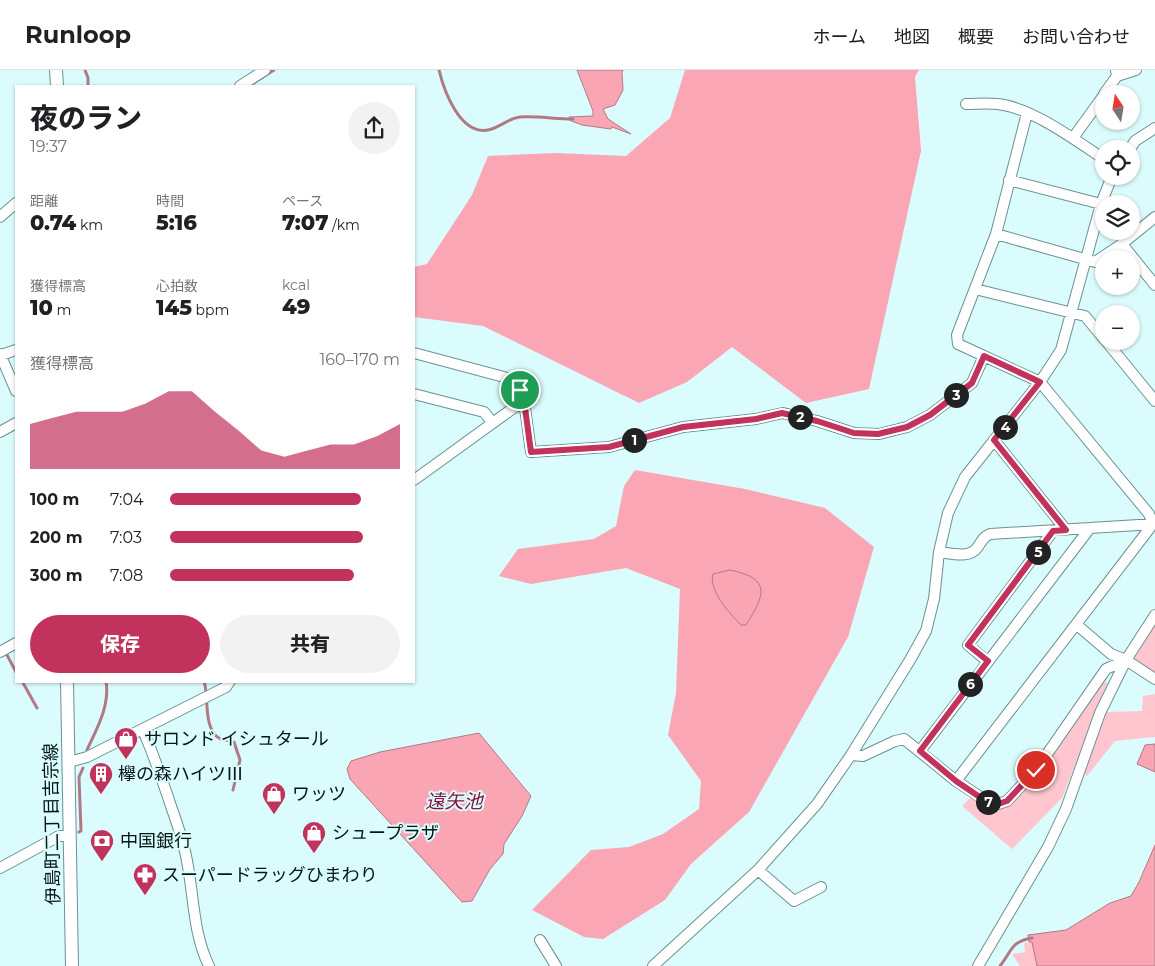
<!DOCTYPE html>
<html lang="ja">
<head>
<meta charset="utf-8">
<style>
	:root { --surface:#fff; --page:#f2f2f2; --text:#202124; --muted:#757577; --line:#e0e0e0; --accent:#c1325c }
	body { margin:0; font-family:Montserrat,"Noto Sans JP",sans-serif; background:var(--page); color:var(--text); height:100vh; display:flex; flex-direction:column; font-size:19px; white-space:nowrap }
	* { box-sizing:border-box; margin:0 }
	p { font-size:16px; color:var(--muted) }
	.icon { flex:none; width:28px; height:28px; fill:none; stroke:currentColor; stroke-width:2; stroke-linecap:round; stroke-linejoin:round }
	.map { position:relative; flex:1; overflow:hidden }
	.panel { position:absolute; left:15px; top:15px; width:400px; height:598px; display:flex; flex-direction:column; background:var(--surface); border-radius:0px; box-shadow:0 1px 4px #0004 }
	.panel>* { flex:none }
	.needle { width:32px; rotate:348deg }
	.tools { position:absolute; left:1095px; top:15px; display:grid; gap:10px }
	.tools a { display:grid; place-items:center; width:45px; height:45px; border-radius:50%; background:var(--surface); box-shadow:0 1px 4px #0004; font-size:25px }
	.pin { position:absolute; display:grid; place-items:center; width:42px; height:42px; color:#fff; margin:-21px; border:2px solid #fff; border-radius:50%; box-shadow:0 1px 5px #0007 }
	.km { position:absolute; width:25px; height:25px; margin:-12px; border-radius:50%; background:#222; color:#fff; font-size:14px; line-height:25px; text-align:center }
	.round { display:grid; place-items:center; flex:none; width:52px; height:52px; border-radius:26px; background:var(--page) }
	.head { display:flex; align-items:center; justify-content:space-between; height:85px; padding:0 15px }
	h1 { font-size:28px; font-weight:800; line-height:38px }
	.stats { display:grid; grid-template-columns:repeat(3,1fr); gap:8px; height:85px; padding:5px 15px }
	.stats div { display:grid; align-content:center }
	.stats b { font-size:21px; font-weight:800 }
	.stats small { font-size:14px; font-weight:400 }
	.stats p { font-size:14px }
	.chart { height:140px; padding:10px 15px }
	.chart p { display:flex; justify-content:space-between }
	.chart svg { width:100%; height:90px; margin-top:5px; fill:var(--accent); opacity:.7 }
	.cta { display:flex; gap:10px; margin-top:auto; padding:10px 15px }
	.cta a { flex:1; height:58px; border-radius:30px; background:var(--accent); color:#fff; font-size:20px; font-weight:800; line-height:58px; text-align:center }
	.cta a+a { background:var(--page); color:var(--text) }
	ul { padding:0 15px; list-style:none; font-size:16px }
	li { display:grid; grid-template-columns:80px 60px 1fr; align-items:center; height:38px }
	li i { height:12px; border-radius:6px; background:var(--accent) }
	header { display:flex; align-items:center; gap:30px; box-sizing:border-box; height:70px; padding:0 25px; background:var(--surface); border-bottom:1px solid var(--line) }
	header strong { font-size:24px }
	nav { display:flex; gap:28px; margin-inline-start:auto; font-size:18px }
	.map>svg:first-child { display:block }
	.green { fill:#ffc6cf }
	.forest { fill:#faa6b5 }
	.water { fill:#f9a5b4; stroke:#b07a85 }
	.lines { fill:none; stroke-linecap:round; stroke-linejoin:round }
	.stream { stroke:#b07a85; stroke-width:3 }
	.minor-casing { stroke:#6a9192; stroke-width:12 }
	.tertiary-casing { stroke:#6a9192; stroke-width:14 }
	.minor { stroke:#fff; stroke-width:10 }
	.tertiary { stroke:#fff; stroke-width:12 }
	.route-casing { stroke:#fff; stroke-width:10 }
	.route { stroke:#c1325c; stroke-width:6 }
	.labels { text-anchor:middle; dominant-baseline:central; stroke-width:4; stroke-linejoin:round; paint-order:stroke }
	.poi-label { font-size:18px; fill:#061516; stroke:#dbfcfd; text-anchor:start }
	.street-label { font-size:18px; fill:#061516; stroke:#dbfcfd }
	.water-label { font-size:19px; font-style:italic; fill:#8c123c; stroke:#dbfcfd }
</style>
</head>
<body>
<header>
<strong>Runloop</strong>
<nav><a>ホーム</a><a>地図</a><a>概要</a><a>お問い合わせ</a></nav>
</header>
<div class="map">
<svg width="1155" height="896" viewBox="0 0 1155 896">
	<rect width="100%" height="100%" fill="#dbfcfd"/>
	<path class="green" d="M1155 553V603L1134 590 1135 585Z
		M1106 612 1107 614 1062 728 1012 779 962 736 973 725 992 738 1039 703 1103 613Z
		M1155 624V667L1115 671 1087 706 1081 702 1106 642 1142 641 1143 626Z
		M1032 872 1037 896H1020L1012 884 1025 882 1024 873Z"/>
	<path class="forest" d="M685 0H919L915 7 921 81 869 319 806 333 732 277 687 312 639 333 483 256 414 247V197L427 194 472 125 488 86 555 83 626 86 670 48Z
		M635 400 745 419 825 438 874 477 848 567 749 742 691 794 665 830 603 869 584 867 532 840 591 780 629 777 663 764 699 739 701 711 668 665 676 623 680 519 626 498 531 514 499 506 518 479 594 469 616 456 624 416Z"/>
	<path class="water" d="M577 0H623L622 3 623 20 615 35 603 39 608 49 631 64 612 57 611 59 582 55 569 50V47L593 46V41Z
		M730 500C773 509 764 526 746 555H741C730 544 708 520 713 504Z
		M479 663 531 726 522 746 504 774 503 784 490 799 472 831 462 832 350 709 347 699 351 691 380 682Z
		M1155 674V702L1137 694 1145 675Z
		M1155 775V896H1037L1032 872H1029L1028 865 1066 860 1110 833 1131 826 1139 812Z"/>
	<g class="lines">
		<path class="stream" d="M85 0 88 8V16
			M439 0C444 21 460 65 488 60 499 58 509 48 520 47 537 46 556 49 573 49
			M249 16 274 0
			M7 585 16 602
			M22 611 37 638
			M204 611C209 626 203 659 219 668 223 670 229 671 234 672L240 690 233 720
			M87 680C97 658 110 636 106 611
			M79 762 81 761 79 707 83 698
			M1000 896C1012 881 1010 872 1032 868"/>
		<g class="minor-casing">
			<path id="minor" d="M1117 6 1136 0
				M240 16 265 0
				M1104 24 1117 6 1116 0
				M966 34C976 34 987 33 997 34 1031 37 1075 70 1104 89
				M1073 68 1104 25
				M1130 79 1135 71 1155 58
				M1009 110 1101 134
				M0 147 16 133
				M996 164 1095 192 1122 174 1155 147
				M1122 174 1155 215
				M975 219 1085 246 1104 269
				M1106 271 1155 331
				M414 283 515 310 521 320 519 334 414 410
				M0 284 16 321
				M1 285 16 280
				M984 286 958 274 957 265 996 164 1027 43
				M414 324 484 342 493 353
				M519 334 525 338 531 382 609 377 683 357 756 349 783 343 817 351 854 363 879 364 907 357 930 345 972 313 984 286 1040 312 1149 444 1153 454 956 711
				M0 362 16 353
				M994 370 1066 460
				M939 482C950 483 969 489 977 478 982 471 983 467 990 464L1155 454
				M1077 555 1111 584 1126 590 1155 609
				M0 582 16 573
				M987 591 968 575 1053 461
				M143 660C154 686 163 712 172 739 178 756 184 773 187 791 194 827 193 863 209 896
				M920 681 1090 458
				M851 685 863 686 895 671 904 669 956 711 991 734H998L1007 731 1036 700 1106 599 1126 590
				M69 692 87 687 226 617 230 611
				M0 798 59 766H70
				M758 800 794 831 821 817
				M540 870 556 896
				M653 896 758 800 817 734 851 685 910 590 926 561 934 529 939 482 948 443 965 407 1040 312 1061 280 1101 134 1112 106
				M978 896 1048 777 1066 739 1100 643 1126 590 1155 545"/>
		</g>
		<g class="tertiary-casing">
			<path id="tertiary" d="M56 0 57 16
				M67 611 72 896"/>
		</g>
		<use href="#minor" class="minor"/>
		<use href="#tertiary" class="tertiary"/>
	</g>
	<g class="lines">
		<g class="route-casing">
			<path id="route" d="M520 320 519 334 525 338 531 382 609 377 683 357 756 349 782 343 817 351 854 363 878 364 907 357 930 345 972 313 984 286 1040 312 994 370 1066 460 1053 461 968 575 988 591 920 681 956 711 990 734H998L1007 731 1036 700"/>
		</g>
		<use href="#route" class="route"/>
	</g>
	<defs>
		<g id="shop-pin" transform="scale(1.25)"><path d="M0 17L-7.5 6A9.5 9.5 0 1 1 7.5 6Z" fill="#c1325c" stroke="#dbfcfd"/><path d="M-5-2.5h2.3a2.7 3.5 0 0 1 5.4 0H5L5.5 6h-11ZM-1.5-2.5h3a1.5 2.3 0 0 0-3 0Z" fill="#fff"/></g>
		<g id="building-pin" transform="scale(1.25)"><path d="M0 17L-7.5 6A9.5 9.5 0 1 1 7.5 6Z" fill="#c1325c" stroke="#dbfcfd"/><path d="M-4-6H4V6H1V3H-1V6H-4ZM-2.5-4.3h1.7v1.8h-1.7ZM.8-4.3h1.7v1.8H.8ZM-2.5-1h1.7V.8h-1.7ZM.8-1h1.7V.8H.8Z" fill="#fff"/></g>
		<g id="bank-pin" transform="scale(1.25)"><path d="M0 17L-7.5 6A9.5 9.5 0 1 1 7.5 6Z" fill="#c1325c" stroke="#dbfcfd"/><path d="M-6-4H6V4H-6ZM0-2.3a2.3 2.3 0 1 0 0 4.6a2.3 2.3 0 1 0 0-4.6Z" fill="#fff"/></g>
		<g id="pharmacy-pin" transform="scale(1.25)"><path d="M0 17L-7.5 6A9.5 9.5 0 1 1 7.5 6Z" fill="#c1325c" stroke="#dbfcfd"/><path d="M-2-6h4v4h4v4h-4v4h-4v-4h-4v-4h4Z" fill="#fff"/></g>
	</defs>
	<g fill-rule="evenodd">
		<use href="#shop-pin" x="126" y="669"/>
		<use href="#building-pin" x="101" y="704"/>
		<use href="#shop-pin" x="274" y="724"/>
		<use href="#shop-pin" x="314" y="763"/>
		<use href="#bank-pin" x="102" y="771"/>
		<use href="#pharmacy-pin" x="145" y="805"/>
	</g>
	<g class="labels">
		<g class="poi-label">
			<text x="144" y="669">サロンド イシュタール</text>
			<text x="118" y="704">欅の森ハイツⅢ</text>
			<text x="292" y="724">ワッツ</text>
			<text x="332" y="763">シュープラザ</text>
			<text x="120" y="771">中国銀行</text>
			<text x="162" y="805">スーパードラッグひまわり</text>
		</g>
		<g class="street-label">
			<text transform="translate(52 754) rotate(-91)">伊島町二丁目吉宗線</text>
		</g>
		<g class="water-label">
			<text x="454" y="731">遠矢池</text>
		</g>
	</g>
</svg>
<div class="tools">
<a><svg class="needle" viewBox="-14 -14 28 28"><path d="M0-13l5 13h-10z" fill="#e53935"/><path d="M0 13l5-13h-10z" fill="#757577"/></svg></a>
<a><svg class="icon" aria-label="locate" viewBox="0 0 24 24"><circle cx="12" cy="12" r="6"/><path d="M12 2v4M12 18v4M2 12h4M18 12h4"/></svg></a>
<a><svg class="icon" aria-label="layers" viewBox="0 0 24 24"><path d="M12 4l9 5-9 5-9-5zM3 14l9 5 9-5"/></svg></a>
<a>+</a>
<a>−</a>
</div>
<div class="pin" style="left:520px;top:320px;background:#1e9e55"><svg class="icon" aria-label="arrive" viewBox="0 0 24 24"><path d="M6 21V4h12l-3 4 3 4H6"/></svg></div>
<div class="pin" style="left:1036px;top:700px;background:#d93025"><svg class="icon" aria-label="check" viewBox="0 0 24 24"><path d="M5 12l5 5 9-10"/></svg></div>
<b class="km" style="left:634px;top:370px">1</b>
<b class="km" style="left:800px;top:347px">2</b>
<b class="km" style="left:956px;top:325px">3</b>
<b class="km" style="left:1005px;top:357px">4</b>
<b class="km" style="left:1038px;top:482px">5</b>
<b class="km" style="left:970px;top:614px">6</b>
<b class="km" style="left:988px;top:732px">7</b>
<section class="panel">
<div class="head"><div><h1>夜のラン</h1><p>19:37</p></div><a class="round"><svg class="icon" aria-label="share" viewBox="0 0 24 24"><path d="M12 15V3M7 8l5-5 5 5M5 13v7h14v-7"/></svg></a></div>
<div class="stats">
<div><p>距離</p><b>0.74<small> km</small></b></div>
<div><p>時間</p><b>5:16</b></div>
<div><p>ペース</p><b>7:07<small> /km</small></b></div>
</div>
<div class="stats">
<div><p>獲得標高</p><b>10<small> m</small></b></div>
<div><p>心拍数</p><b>145<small> bpm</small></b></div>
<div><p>kcal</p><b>49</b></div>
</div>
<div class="chart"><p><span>獲得標高</span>160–170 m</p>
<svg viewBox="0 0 160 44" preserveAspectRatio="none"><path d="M0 44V22L10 19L20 16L30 16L40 16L50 12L60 6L70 6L80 16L90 25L100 35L110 38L120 35L130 32L140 32L150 28L160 22V44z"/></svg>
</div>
<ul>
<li><b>100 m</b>7:04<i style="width:83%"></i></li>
<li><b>200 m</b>7:03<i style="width:84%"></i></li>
<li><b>300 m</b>7:08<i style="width:80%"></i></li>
</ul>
<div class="cta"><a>保存</a><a>共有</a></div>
</section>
</div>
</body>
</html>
